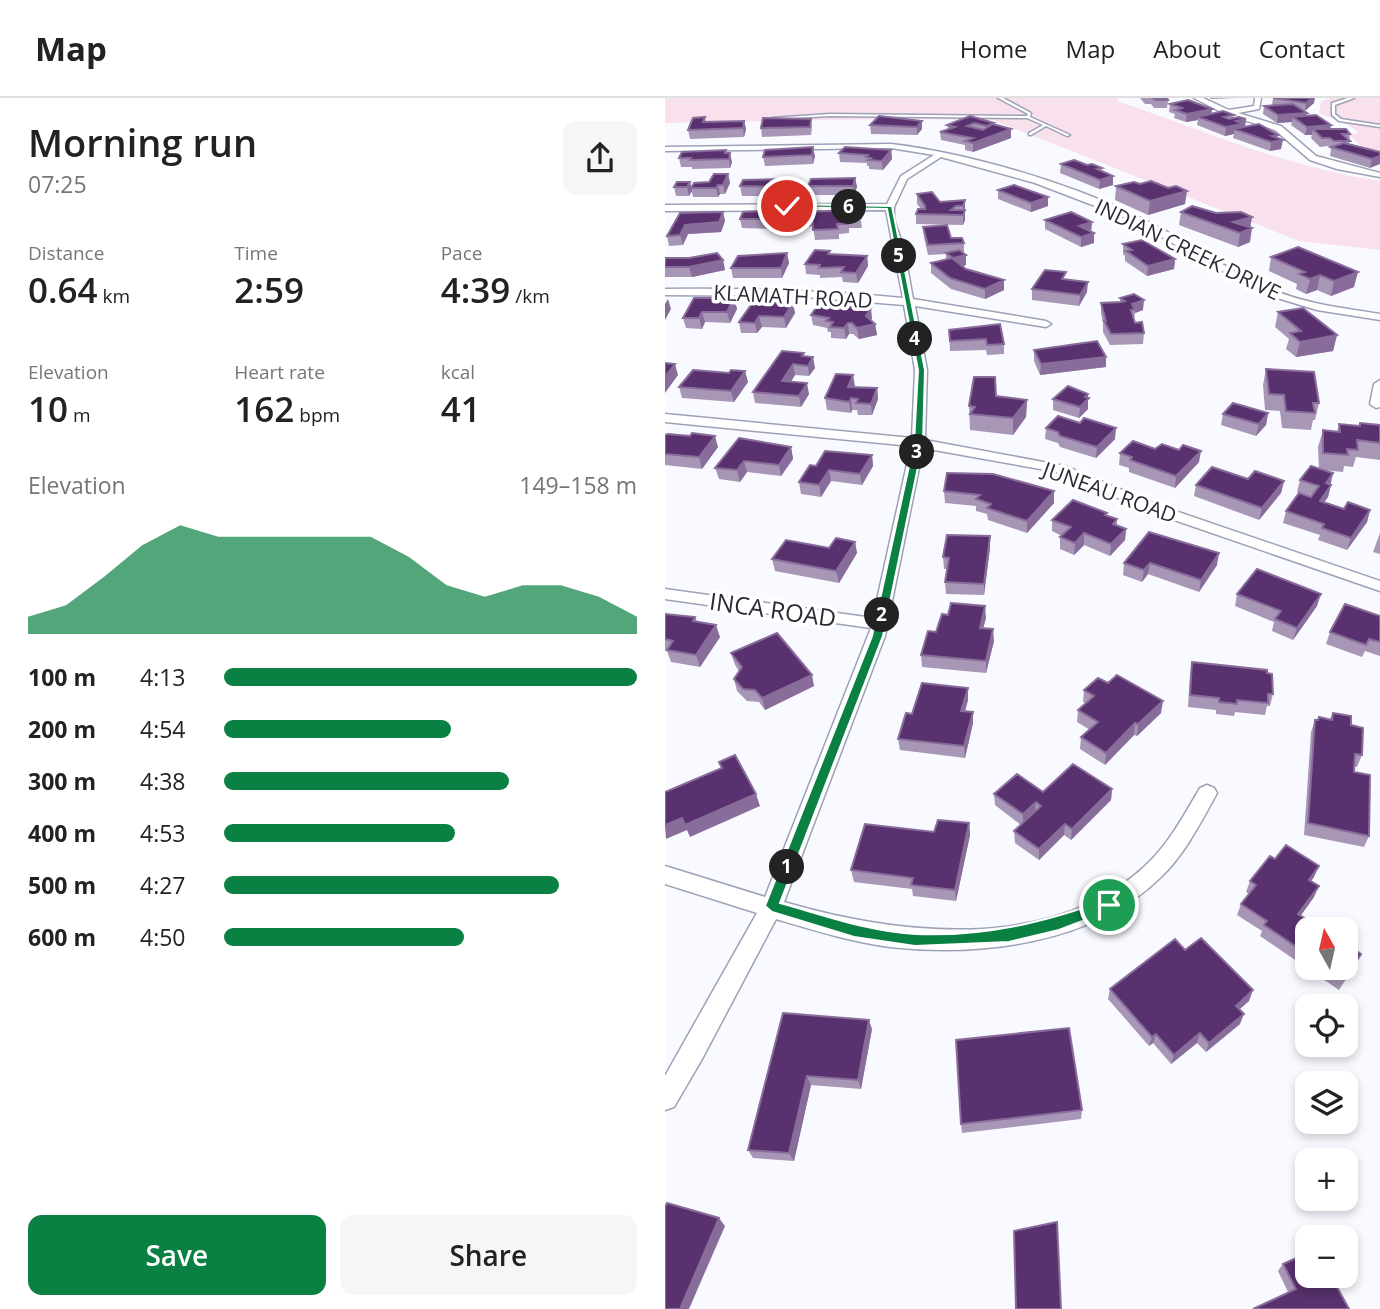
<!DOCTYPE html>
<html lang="en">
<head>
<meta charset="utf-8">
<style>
	:root { --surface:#fff; --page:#f6f6f6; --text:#222; --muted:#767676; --line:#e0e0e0; --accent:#0b8043 }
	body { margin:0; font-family:"Open Sans",sans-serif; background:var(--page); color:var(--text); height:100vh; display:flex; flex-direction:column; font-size:26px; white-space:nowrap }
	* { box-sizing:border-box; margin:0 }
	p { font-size:23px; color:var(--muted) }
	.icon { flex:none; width:38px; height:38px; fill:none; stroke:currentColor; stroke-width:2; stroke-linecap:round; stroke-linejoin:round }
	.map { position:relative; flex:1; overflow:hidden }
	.details { display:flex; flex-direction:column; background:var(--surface); width:665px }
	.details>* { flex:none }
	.needle { width:46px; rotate:352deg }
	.tools { position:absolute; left:630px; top:819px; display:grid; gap:14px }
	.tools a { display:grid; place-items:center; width:63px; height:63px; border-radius:14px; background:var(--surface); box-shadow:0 4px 10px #0003; font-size:35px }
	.pin { position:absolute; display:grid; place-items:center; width:60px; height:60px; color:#fff; margin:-30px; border:4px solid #fff; border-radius:50%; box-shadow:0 2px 7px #0007 }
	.km { position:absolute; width:35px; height:35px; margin:-18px; border-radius:50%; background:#222; color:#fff; font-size:19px; line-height:35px; text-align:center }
	.round { display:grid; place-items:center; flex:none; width:74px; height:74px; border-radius:14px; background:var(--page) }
	.head { display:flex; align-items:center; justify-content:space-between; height:119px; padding:0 28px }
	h1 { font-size:38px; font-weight:600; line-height:52px }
	.stats { display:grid; grid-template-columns:repeat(3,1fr); gap:10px; height:119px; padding:7px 28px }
	.stats div { display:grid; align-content:center }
	.stats b { font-size:35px; font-weight:600 }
	.stats small { font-size:19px; font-weight:400 }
	.stats p { font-size:19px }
	.chart { height:196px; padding:14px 28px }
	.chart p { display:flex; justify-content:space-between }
	.chart svg { width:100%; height:126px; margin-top:7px; fill:var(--accent); opacity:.7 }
	.button { display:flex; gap:14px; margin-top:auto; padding:14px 28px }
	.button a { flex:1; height:80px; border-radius:14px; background:var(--accent); color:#fff; font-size:28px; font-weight:600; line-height:80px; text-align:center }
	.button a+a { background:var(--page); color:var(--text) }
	ul { padding:0 28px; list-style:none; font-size:23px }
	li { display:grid; grid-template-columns:112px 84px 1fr; align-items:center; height:52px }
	li i { height:18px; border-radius:9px; background:var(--accent) }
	header { display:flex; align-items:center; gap:42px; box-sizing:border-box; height:98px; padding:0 35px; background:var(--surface); border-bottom:2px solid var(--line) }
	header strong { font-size:33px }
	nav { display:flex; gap:38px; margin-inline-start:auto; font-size:24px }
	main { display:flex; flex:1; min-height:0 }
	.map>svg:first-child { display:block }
	.green { fill:#f8e0ec }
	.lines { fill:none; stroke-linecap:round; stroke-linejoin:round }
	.lane-casing { stroke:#9da1b7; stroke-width:3 }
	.street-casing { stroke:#9da1b7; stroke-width:3 }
	.lane { fill:#fff; fill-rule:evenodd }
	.street { fill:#fff; fill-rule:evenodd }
	.wall { fill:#a896b6 }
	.shaded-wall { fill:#886d9a }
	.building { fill:#58316e; stroke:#886d9a; stroke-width:2 }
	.route { fill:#0b8043; stroke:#fff; stroke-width:2 }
	.labels { text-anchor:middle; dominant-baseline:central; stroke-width:7; stroke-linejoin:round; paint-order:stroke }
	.far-street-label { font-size:21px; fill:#2a2b34; stroke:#fff }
	.street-label { font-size:24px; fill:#2a2b34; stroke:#fff }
</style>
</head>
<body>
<header>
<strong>Map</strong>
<nav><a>Home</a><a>Map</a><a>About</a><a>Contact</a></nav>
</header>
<main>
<section class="details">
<div class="head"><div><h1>Morning run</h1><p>07:25</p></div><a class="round"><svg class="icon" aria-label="share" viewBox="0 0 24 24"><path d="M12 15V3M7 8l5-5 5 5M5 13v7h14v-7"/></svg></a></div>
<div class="stats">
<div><p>Distance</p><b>0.64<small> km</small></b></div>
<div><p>Time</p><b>2:59</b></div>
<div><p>Pace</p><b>4:39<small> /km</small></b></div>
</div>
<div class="stats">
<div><p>Elevation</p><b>10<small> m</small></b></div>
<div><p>Heart rate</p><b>162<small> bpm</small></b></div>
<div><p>kcal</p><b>41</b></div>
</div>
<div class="chart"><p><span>Elevation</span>149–158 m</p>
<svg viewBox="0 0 160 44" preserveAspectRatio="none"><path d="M0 44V38L10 34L20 24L30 13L40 6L50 10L60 10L70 10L80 10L90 10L100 17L110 27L120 31L130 27L140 27L150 31L160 38V44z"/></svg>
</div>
<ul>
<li><b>100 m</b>4:13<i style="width:100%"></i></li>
<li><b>200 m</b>4:54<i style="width:55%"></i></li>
<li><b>300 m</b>4:38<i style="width:69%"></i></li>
<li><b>400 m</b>4:53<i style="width:56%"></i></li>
<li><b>500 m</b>4:27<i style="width:81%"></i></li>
<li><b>600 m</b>4:50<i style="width:58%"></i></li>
</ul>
<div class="button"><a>Save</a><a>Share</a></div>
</section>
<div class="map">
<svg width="715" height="1211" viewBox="0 0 715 1211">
	<rect width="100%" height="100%" fill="#f9faff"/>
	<path class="green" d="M0 0H453V3C539 33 624 70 715 83V152L634 143 328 22 228 21 0 25Z
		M665 0H715V54H703L683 36 694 35 683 27 654 15 656 4Z"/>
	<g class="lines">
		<g class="lane-casing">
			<path id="lane" d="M333 0H338L366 15 365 19 405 37 402 38 381 28 366 37H364V35L378 27 362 20 165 18 109 21 107 20 165 16 362 18 363 16Z
				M683 0H689L670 7V16L676 21 715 27V29L674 23 667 17V5Z"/>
		</g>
		<g class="street-casing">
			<path id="street" d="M529 0H538L564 12 589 8 590 0H596L594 11 573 15 616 28 651 58 715 75V79L672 71 645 62 610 32 560 16Z
				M226 46C303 55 400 84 470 117 517 139 559 171 606 191 640 206 679 210 715 216V222L652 212 599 196 464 121 370 85 276 59 242 81 229 109V121L239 151 248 201 381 223 386 226 381 229 250 208 262 272 260 342 400 368 493 407 715 483V493L483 413 392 374 258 350 220 538 119 804C232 837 385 856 480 768 504 746 519 717 535 690L542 687 549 690 552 695C536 724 520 756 496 779 428 846 315 859 225 849 186 844 148 832 111 821L37 961 9 1009 0 1012V978L92 815 0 786V768L100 799 206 530 0 501V491L208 520 246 348 0 324V316L247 340 250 272 239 207 127 198 0 197V191C79 190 159 192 238 200L221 112 0 113V107L222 106 236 78 269 57 226 50 0 53V49Z
				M715 282V309L711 310 705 306 709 286Z"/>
		</g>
		<use href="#lane" class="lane"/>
		<use href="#street" class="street"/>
	</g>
	<path class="wall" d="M475 0H502L503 2 502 10H489L486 6H480Z
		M545 0H573L546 1Z
		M608 0 649 5 639 13 642 15 641 18 666 27 665 31 685 36 684 46 715 54 705 70 665 58 666 51 663 48 655 49 646 40 647 37H640L626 27 627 24 612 25 598 16 599 8 607 7Z
		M505 6 547 11 546 16 568 20 580 29 612 40 616 51 605 53 568 40 569 36 560 38 532 27 533 22 521 24 509 20 510 16 504 14Z
		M305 18 346 31V40L308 54 300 52V47L276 42 275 34 283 31 282 27Z
		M40 20 41 24 79 23 81 31 79 39 25 41 23 32Z
		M146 21 147 30 146 37 97 39 96 30Z
		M257 23V31L252 37 206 36 205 27Z
		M61 52 67 64 65 70 27 71V69H16L14 60Z
		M226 52 227 61 218 72 204 71V68H202V65L175 64 174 55Z
		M150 58 148 66 100 68 98 59Z
		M396 66 422 67 437 70V74L448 87 434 91 395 75Z
		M63 76 65 85 60 96H55L53 99H28L26 90 44 84Z
		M190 80 192 89 189 97H144L143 88Z
		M127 81 129 90 126 98H77L75 88Z
		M25 84 27 93 24 98H11L9 89Z
		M451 88 520 106 483 117 450 102Z
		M333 92 383 108 366 114 333 101Z
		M252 96 275 104 300 102V122L298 127 251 126V116L256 111 252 106Z
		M122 112 124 122 122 128H111L110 131 77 130 75 121Z
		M58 114 60 123 56 134 23 136 18 147 4 148 2 138Z
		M516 114 551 115 587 119 585 129V144L573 149 514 127Z
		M195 116 197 130H184V135L174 136V141L150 142 148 128 144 129 143 119Z
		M380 122 427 124 426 134 429 145 416 149 380 131Z
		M258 129 299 145V155H298L301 167 298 168 301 171 339 182V192L320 201 286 191 266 175V165L281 161V156L263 157 259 139Z
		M458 146 510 161 509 171 482 178 460 163V158L458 156Z
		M122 155 124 165 117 180H68L66 170Z
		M165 156 202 158 203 168 193 185 178 184 177 179 155 180V177L141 176 140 166Z
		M606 159 689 189 666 198 652 192 641 196 631 191 632 186 604 173Z
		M0 160 58 162 60 172 27 179H0Z
		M367 191 422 194 414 208 367 202Z
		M69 200 72 211 65 225 40 224 37 231 21 230 18 220Z
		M455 200 478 212 470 215 469 221 470 225 479 235 478 246 445 247 438 234V225L436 215V205L455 204Z
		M128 205 130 215 121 230 97 229 92 235H76L74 224Z
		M613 214 672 237 668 253 631 259 621 251 624 241 610 229Z
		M146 217 207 220 206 222 210 226 212 237 194 241 188 236H184L181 241 166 240V234H163L162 230 148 227Z
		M284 232 339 246V256L322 257 321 252 285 253Z
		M369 252 441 269 375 277 369 263Z
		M139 258 150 270 144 278 130 277 126 284 144 296 136 309 90 305 88 294Z
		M601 271 654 305 650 322H648L646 332 617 330 615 313 600 312 598 287Z
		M80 273 83 284 69 304 17 300 14 289 64 275Z
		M190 288 189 289 212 290 213 301 207 317H193L192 312H187L186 315 162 312 160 300Z
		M331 298 362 302 361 319 348 337 305 332 304 308Z
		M423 300V311L414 320 388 312V301Z
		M603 315 601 327 591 338 556 327 558 316Z
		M695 325 715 327V362L691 359 688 369 679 368 678 374 658 372 668 375 663 399 659 404 679 411 705 412 702 424 682 452 653 442 655 437 618 425 621 413 647 398 632 394 635 382 654 371 653 349 658 332 672 334 674 326 694 328Z
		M381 330 450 341 431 360 395 349 393 345 380 341Z
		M0 337 53 349 37 371 0 367Z
		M126 349 128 361 116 378 82 374 75 384 54 381 50 370Z
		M455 355 534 364 510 390 464 374V370L454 367Z
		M207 357 208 368 197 387 166 383 156 399 136 396 134 384 151 368Z
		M619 383 616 395 594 422 529 398 531 387Z
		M279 393H389V405L362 435 323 422 322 416 311 413V408L280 405Z
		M442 418 452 421V427L461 431 460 442 445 458 419 447 409 457 395 451V439L397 438 387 433V422Z
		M484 434 552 467 534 494 483 476 477 484 458 477 459 465Z
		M715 435V456L708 454Z
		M325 438V450L319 497 281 496 280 484 282 471H279L278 459Z
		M190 444 192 455 174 485 110 473 107 461Z
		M572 496 652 508 628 542 607 533 609 524 570 508Z
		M0 516 30 519 32 523 55 539 35 569 6 564 2 553H0Z
		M715 518V558L700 553 697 559 661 546 665 534Z
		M321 520 318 530 329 543 321 575 257 569 256 557 271 534Z
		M66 555 149 588 100 612 94 604 82 603 72 593 69 581 74 573 70 567Z
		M527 564 602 575 608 596 605 608H602L600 617 570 614 569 618 551 616V612L523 609 525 576Z
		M303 590V602L300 613 308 614V625L300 660 235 652 233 641 247 616Z
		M419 592 496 615 472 638 469 637 440 667 415 651 416 639 425 632 412 624 413 612 421 605 418 604Z
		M668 615 686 627 697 657 692 669 689 668V674L704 738 699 749 639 737 646 634 650 622H653L654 619 665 621Z
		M447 691 446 702 406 742 399 737 374 762 350 745 349 733 356 727 330 707 329 696Z
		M304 725 305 737 291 803 248 798 247 791 189 784 186 772Z
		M649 779 646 783 649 799 636 817 642 831V870H681L690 867 674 892 595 838 597 833 572 817 576 806 584 796 581 794 585 783Z
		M520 852 584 903 574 911 575 926 541 954 532 945 506 966 488 945 484 948 443 901 445 891Z
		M118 915 207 931 196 991 146 987 129 1063 88 1060 83 1052Z
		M417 1012 416 1021 297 1035 296 1026Z
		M618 1166 684 1211 623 1194 613 1173Z"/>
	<path class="shaded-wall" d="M647 0H650L649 5 640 13 641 5Z
		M547 11 546 19H533V22L521 24 522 16Z
		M642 15 640 23 628 19 627 24 612 25 613 17Z
		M581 21 580 30 569 31V36L560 38 561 29 571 23Z
		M79 23 81 31 79 39 78 30Z
		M257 23V31L252 37V29Z
		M666 27 664 36 648 31 647 37H640L642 29Z
		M346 31V40L308 54V45Z
		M613 37 611 43 618 42 616 51 605 53 607 38Z
		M148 49 150 58 148 66 147 57Z
		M226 52 227 61 218 72 217 63Z
		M65 55 67 64 65 70 64 61Z
		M715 58V66L705 70 707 61Z
		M63 76 65 85 60 96 58 87Z
		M448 78V87L434 91 435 82Z
		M190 80 192 89 189 97 188 88Z
		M127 81 129 90 126 98 125 89Z
		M25 84 27 93 24 98 22 89Z
		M53 87 55 96 53 99 51 90Z
		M522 93 520 106 483 117 485 103Z
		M383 99V108L366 114V105Z
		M300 102V122L298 127V108Z
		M122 112 124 122 122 128 121 118Z
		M58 114 60 123 56 134 23 136 18 147 15 137 20 127Z
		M587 119 585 131 587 130 585 144 573 149 575 135 568 124Z
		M427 124 426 134 414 128Z
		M429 135V145L416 149V139Z
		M122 155 124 165 117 180 116 170Z
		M301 157V167L288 170V160Z
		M202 158 203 168 193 185 191 175Z
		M510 161 509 171 482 178 483 168Z
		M58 162 60 172 27 179 24 169Z
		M693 174 689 189 666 198 669 183Z
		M655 177 652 192 641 196 645 181Z
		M339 182V192L320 201V191Z
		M423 184 422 194 414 208 415 197Z
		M69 200 72 211 65 225 62 214Z
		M3 201 6 211 0 222V206Z
		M479 202 478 212 470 215V212L467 206Z
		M128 205 130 215 121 230 119 219Z
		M206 210 207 220 203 228 210 226 212 237 194 241 192 230Z
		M37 214 40 224 37 231 34 220Z
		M94 218 97 229 92 235 90 225Z
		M183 225 184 236 181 241 179 230Z
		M672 237 668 253 631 259 635 244Z
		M148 259 150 270 144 278 143 268Z
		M441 259V269L375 277 376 266Z
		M10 266 13 277 0 295V279Z
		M128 266 130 277 119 294 117 283Z
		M80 273 83 284 69 304 66 293Z
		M188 277 190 288 184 300 183 289Z
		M142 285 144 296 136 309 134 298Z
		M212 290 213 301 207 317 206 306Z
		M423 296V311L414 320 415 309 420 299Z
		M186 300 187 312 186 315 184 304Z
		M362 302 361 319 348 337V320Z
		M603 315 601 327 591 338 594 326Z
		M451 330 450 341 431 360 432 349Z
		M50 338 53 349 37 371 34 359Z
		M126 349 128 361 116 378 114 367Z
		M536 353 534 364 510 390 511 378Z
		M207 357 208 368 197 387 195 376Z
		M79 363 82 374 75 384 72 372Z
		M164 372 166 383 156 399 154 387Z
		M668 375 665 387 661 385Z
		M619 383 616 395 594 422 597 410Z
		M666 387 663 399 652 414 655 403Z
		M389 393V405L362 435V423Z
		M705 412 702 424 682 452 686 440Z
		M461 431 460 442 445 458 446 446Z
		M419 435V447L409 457 410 445Z
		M325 438V450L319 497V486Z
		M190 444 192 455 174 485 171 473Z
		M554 455 552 467 534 494 536 482Z
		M485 465 483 476 477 484 479 472Z
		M656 496 652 508 628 542 632 530Z
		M320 508 321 520 315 542V530Z
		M51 527 55 539 35 569 31 557Z
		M328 531 329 543 321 575V563Z
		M147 577 149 588 100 612 97 600Z
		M303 590V602L297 624 296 613Z
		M498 603 496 615 472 638 473 626Z
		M308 614V625L300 660 299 648Z
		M470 625 469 637 440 667 441 655Z
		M447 691 446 702 406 742 407 731Z
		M91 696 95 708 25 739 22 732 1 741 0 727 17 720Z
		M371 704 370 716 358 727V716Z
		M304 725 305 737 291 803 290 792Z
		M400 726 399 737 374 762V751Z
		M654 768 649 779 639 793 644 782Z
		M654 788 649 799 629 827 633 816Z
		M588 892 584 903 567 918 571 908Z
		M579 916 575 926 541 954 544 945Z
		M204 922 207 931 196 991 193 982Z
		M535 935 532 945 506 966 509 957Z
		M491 936 488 945 484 948 487 939Z
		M142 978 146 987 129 1063 124 1055Z
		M54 1120 60 1128 24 1211H15Z"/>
	<path class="building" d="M488 0H502L503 2H490Z
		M608 0H647L641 5Z
		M523 2 547 11 522 16 510 12 517 10 505 6Z
		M628 6 642 15 613 17 599 8Z
		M558 13 569 17 559 19 564 21 574 19 581 21 571 23 577 26 561 29 533 19Z
		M651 17 666 27 642 29 628 19Z
		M214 18 257 23 252 29 205 27Z
		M305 18 329 25 322 28 309 25 302 28 318 32 328 26 346 31 308 45 300 43 308 40 275 34 290 29 282 27Z
		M40 19 38 24 79 23 78 30 23 32 28 20Z
		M98 20 146 21 145 29 96 30Z
		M594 26 613 37 607 38 618 42 606 44 569 31Z
		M648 31H681L685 36H677L685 43H669L665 40H657Z
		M679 45 715 54V58L707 61 666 49Z
		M148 49 147 57 98 59 100 52Z
		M180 49 226 52 217 63 203 62 206 60 201 59 203 57 174 55Z
		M61 52 60 55H65L64 61 25 62 26 60H14L17 54Z
		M409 62 422 67 427 66 437 70 432 71 448 78 435 82 396 66Z
		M49 76H63L58 87H53L51 90H26L29 85 44 84Z
		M190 80 188 88H143L146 81Z
		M127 81 125 89 75 88 78 82Z
		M486 83 503 90 511 88 522 93 485 103 451 88 469 84 475 86Z
		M12 84H25L22 89H9Z
		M349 87 383 99 366 105 333 92Z
		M267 94 275 104 300 102 298 108H291L286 112H300L298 117 251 116 253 111H260V108L252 96Z
		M527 108 551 115 576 114 587 119 568 124 587 130 575 135 516 114Z
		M122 112 121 118H109L108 121H75L78 114Z
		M181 112V117L195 116 196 120 182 121 183 126H172L173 131 148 132V119H143V114Z
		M58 114 54 124 20 127 15 137 2 138 15 115Z
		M406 114 427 124 414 128 429 135 416 139 380 122Z
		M282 127 286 140H297L299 145 263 147 258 129Z
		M477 142 510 161 483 168 461 153 467 152 458 146Z
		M633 149 693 174 669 183 655 177 645 181 634 176 640 174 606 159Z
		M150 152 165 153 163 156 202 158 191 175 176 174 179 169 154 170 155 167 140 166Z
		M294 152 301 157 288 160 281 155Z
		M52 155 58 162 24 169H0V160H24Z
		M122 155 116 170H66L73 158Z
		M287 160 301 171 339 182 320 191 285 180 266 165Z
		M380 172 401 174 397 181 423 184 415 197 367 191Z
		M469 196 479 202 467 206 470 212H466L470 225 477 224 479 235 446 236 439 223H441L436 205 457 204 460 203 455 200Z
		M29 200H69L62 214H37L34 220H18Z
		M88 204 128 205 119 219 94 218 90 225 74 224Z
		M153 207 206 210 201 218 210 226 192 230 187 225H183L179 230 165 229 168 224 161 223 164 220 146 217Z
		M638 210 672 237 635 244 625 235 636 233 613 214Z
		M335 226 339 246 322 247 321 241 285 243 284 232Z
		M432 243 441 259 376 266 369 252Z
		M117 253 139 255 137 258 148 259 143 268 128 266 117 283 142 285 134 298 88 294Z
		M0 265 10 266 0 279Z
		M601 271 649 274 654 305H648L650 315 621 313 619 297 604 296Z
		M28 272 64 275 66 272 80 273 66 293 14 289Z
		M171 276 188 277 183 289 212 290 206 306 191 305 193 301 186 300 184 304 160 300Z
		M309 279H330L331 298 362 302 348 320 305 316 310 309 304 308Z
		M403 288 423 296 420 299 424 300 415 309 388 301Z
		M568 305 603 315 594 326 558 316Z
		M393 318 415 325 419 320 451 330 432 349 395 338 393 334 381 330Z
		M695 325 715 327V345L692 342 693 352 682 351 683 357 658 355V332L675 334 674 326 695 328Z
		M27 335 50 338 34 359 0 356V337L3 336 25 338Z
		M74 340 126 349 114 367 79 363 72 372 50 370Z
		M468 343 490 351 497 346 514 352 518 347 536 353 511 378 465 362 467 359 455 355Z
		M160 353 207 357 195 376 164 372 154 387 134 384 145 367 151 368Z
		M646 368 668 375 661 385 666 387 655 403 679 411 683 404 705 412 686 440 657 430 659 426 621 413 634 395 646 399 654 388 635 382Z
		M547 369 583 381 590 373 619 383 597 410 531 387Z
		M282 375 328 376 389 393 362 423 322 410 326 406 311 401 315 397 279 393Z
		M408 402 442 415 440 417 452 421 448 426 461 431 446 446 419 435 410 445 395 439 406 429 387 422Z
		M484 434 554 455 536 482 485 465 479 472 459 465Z
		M282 437 325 438 319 486 280 484 284 460 278 459Z
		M171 440 190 444 171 473 107 461 121 442 164 450Z
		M592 471 656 496 632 530 610 521 616 513 572 496Z
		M286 505 320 508 315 530 328 531 321 563 256 557 263 533 271 534 277 516 283 517Z
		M680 506 715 518V544L704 541 701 547 665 534Z
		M0 516 30 519 28 523 51 527 31 557 2 552 8 543 0 541Z
		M112 535 147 577 97 600 90 592 78 591 69 581 77 569 66 555Z
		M527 564 602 572V575L607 576 608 596H603V605L572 602V606L554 604V600L525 597Z
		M452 577 498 603 473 626 470 625 441 655 416 639 433 624 413 612 429 598 419 592 433 580 443 585Z
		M257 585 303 590 296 613 308 614 299 648 233 641 241 615 247 616Z
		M668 615 686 618V627L698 630 697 657 690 656 689 674 705 677 704 738 643 725 650 622H653L654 619 667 622Z
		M70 657 91 696 20 727 17 720 0 727V694L57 670 54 664Z
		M408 666 447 691 407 731 400 726 374 751 349 733 376 708 371 704 358 716 329 696 352 676 378 694Z
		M273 722 304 725 290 792 246 787 248 780 186 772 200 726 269 734Z
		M621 747 654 768 644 782 654 788 633 816 657 831H642V856L599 827 602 823 576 806 591 787 585 783 605 758 610 761Z
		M536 840 588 892 571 908 579 916 544 945 535 935 509 957 491 936 487 939 445 891 510 841 520 852Z
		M681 846 696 856 680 881 663 870H681Z
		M118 915 204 922 193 982 142 978 124 1055 83 1052Z
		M404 930 417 1012 296 1026 291 942Z
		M2 1105 54 1120 15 1211H0V1109Z
		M392 1124 396 1211H351L349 1133Z
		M642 1155V1178H666L684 1211H588L631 1191 618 1166Z"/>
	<path class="route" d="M122 106 227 108 260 272 258 345 218 538 115 805C159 817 205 834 251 836 320 839 380 824 444 801L451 807 449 811 394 832 344 844 250 848 189 839 107 814 100 808 207 538 249 345 253 272 222 111 120 109Z"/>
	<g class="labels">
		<g class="far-street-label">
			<text transform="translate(523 151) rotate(26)">INDIAN CREEK DRIVE</text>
			<text transform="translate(128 198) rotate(3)">KLAMATH ROAD</text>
			<text transform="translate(445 394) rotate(20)">JUNEAU ROAD</text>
		</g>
		<g class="street-label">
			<text transform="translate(108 511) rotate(8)">INCA ROAD</text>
		</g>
	</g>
</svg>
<div class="tools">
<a><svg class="needle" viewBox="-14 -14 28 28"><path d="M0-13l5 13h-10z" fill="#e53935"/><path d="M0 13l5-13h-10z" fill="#767676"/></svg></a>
<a><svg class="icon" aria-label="locate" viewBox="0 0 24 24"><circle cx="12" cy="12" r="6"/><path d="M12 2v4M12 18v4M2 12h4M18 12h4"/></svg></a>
<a><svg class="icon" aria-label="layers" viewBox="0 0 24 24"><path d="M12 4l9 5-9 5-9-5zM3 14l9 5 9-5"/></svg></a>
<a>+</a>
<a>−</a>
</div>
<div class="pin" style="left:444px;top:807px;background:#1e9e55"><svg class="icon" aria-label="arrive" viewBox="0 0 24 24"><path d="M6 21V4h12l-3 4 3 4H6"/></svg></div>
<div class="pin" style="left:122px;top:108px;background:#d93025"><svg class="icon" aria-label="check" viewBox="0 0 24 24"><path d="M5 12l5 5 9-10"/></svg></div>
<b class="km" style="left:122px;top:769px">1</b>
<b class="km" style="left:217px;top:517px">2</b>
<b class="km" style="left:252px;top:354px">3</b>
<b class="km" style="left:250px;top:241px">4</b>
<b class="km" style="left:234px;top:158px">5</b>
<b class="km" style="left:184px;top:109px">6</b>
</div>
</main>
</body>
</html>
